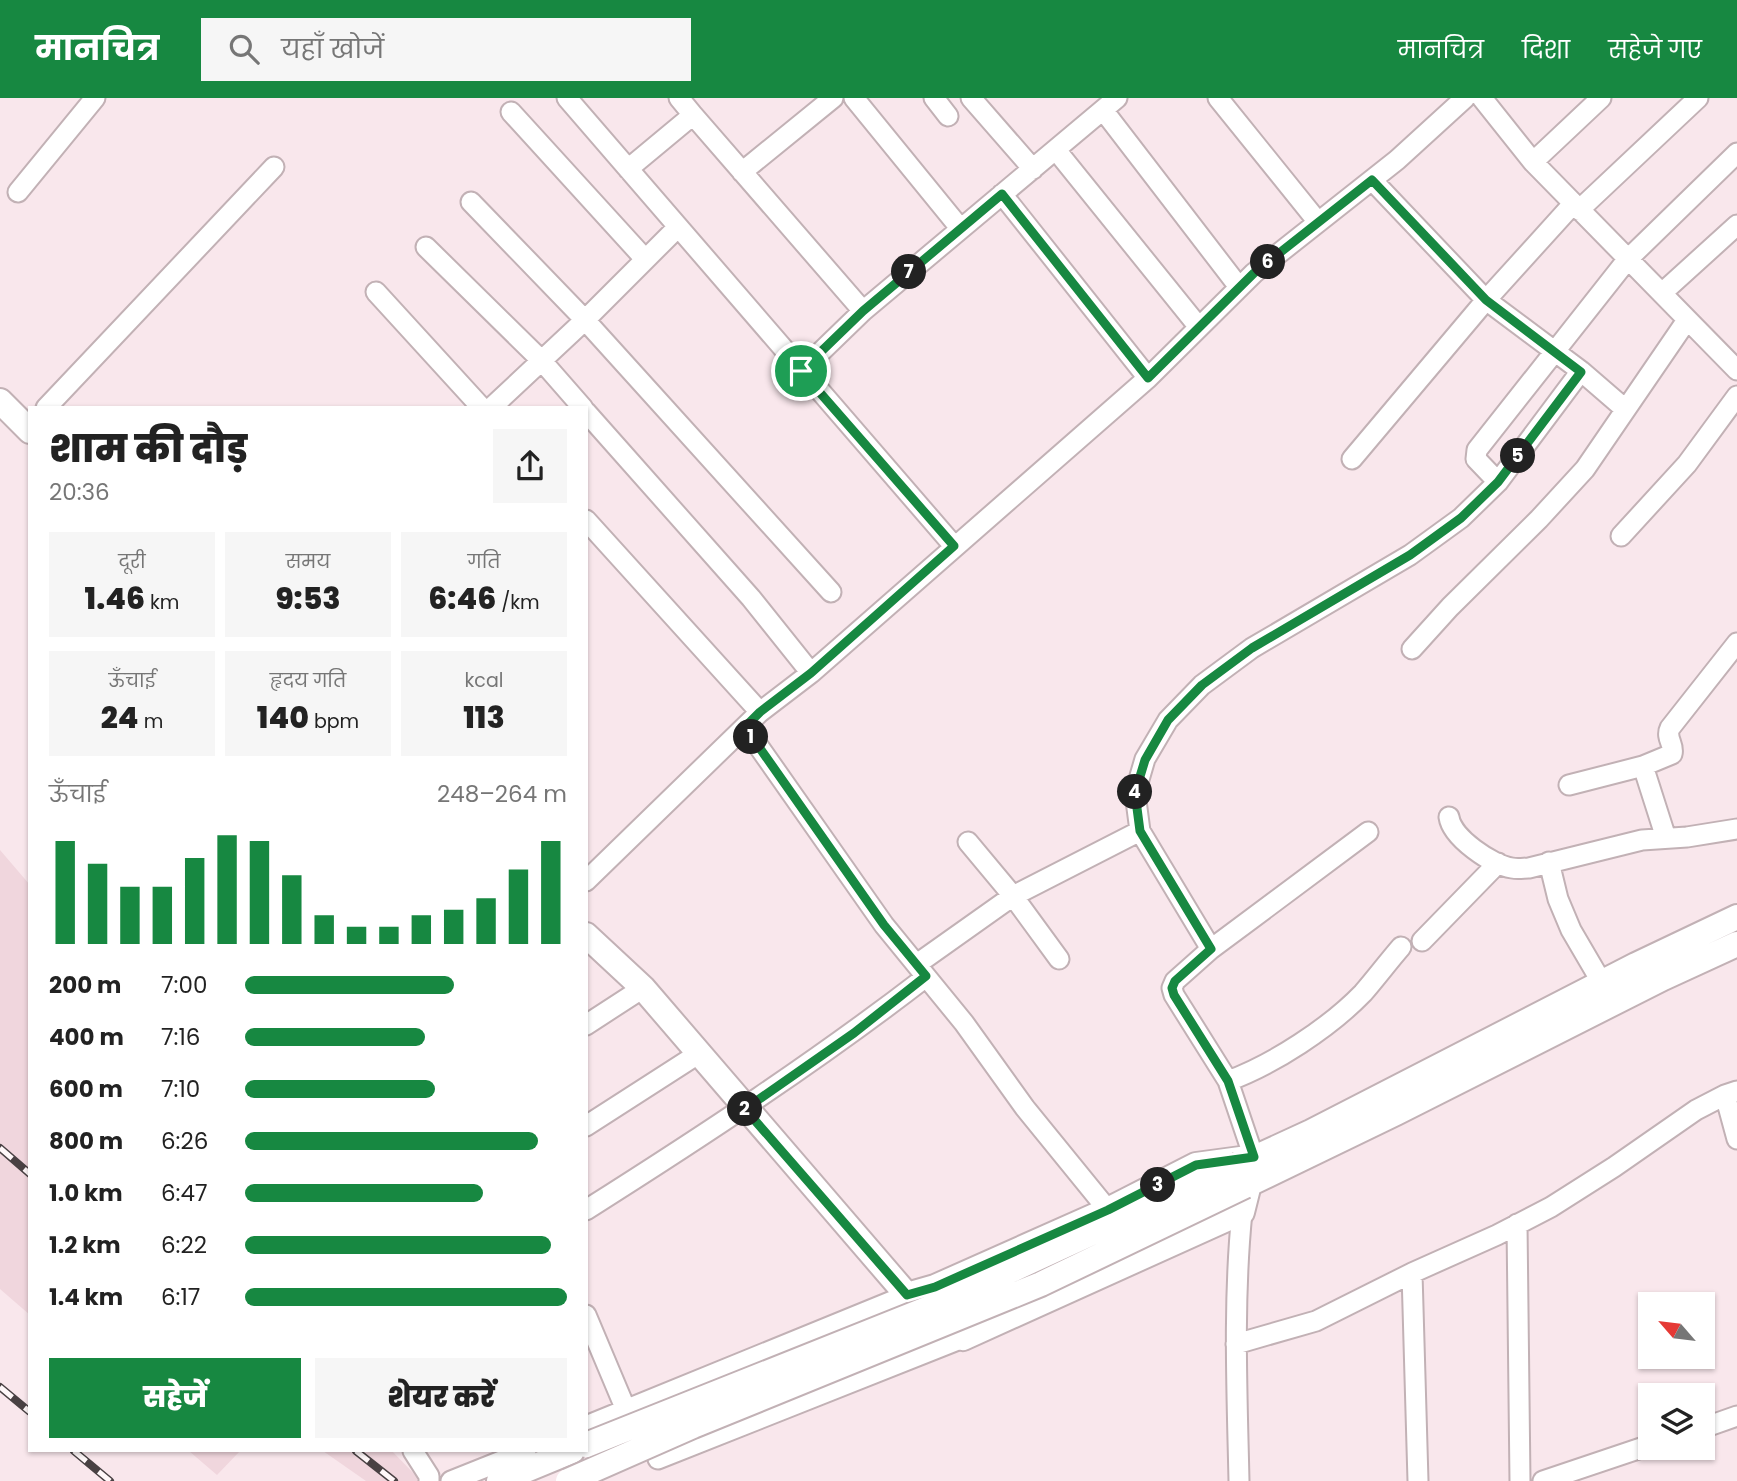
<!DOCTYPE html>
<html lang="hi">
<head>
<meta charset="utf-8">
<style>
	:root { --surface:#fff; --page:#f6f6f6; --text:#222; --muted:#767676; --accent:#178841 }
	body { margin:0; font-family:Poppins,"Noto Sans Devanagari",sans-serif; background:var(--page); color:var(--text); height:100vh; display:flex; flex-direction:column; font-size:26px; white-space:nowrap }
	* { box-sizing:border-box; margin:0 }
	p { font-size:23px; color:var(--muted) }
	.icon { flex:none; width:38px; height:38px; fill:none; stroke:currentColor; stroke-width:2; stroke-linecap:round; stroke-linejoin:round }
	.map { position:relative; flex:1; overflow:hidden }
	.panel { position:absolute; left:28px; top:308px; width:560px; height:1046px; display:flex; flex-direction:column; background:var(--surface); border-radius:0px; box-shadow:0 2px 5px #0004 }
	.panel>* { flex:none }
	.needle { width:46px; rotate:298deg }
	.tools { position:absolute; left:1638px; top:1194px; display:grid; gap:14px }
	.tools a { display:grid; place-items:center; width:77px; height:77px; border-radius:0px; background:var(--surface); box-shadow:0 2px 5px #0004; font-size:35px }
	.pin { position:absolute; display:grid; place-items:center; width:60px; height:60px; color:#fff; margin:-30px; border:4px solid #fff; border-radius:50%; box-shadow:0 2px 7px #0007 }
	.km { position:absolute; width:35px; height:35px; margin:-18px; border-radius:50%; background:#222; color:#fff; font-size:19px; line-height:35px; text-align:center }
	.round { display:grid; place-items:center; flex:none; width:74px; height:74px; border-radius:0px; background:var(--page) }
	.overview { display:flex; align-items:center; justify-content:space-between; height:119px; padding:0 21px }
	h1 { font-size:38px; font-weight:800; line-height:52px }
	.figures { display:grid; grid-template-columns:repeat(3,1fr); gap:10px; height:119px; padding:7px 21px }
	.figures div { display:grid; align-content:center; border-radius:0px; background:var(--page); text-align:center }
	.figures b { font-size:30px; font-weight:800 }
	.figures small { font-size:19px; font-weight:400 }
	.figures p { font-size:19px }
	.chart { height:196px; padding:14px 21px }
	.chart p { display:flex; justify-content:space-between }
	.chart svg { width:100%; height:126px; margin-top:7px; stroke:var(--accent); stroke-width:6 }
	.primary-button { display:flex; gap:14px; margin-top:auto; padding:14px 21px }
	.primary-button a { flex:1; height:80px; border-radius:0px; background:var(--accent); color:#fff; font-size:28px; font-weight:800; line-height:80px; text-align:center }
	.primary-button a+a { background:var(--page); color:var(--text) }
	ul { padding:0 21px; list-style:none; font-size:23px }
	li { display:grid; grid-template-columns:112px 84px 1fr; align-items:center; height:52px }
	li i { height:18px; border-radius:9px; background:var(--accent) }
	header { display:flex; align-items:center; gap:42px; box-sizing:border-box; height:98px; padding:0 35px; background:var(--accent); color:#fff }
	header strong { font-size:33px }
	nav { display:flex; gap:38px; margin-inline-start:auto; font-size:24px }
	.search { width:490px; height:63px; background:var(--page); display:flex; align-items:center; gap:18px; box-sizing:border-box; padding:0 24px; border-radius:0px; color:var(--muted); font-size:26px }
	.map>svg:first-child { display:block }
	.built { fill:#f0d6dd }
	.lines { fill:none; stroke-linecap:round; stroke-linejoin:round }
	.minor-casing { stroke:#c2b1b5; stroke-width:23 }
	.major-casing { stroke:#c2b1b5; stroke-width:28 }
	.minor { stroke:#fff; stroke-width:19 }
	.major { stroke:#fff; stroke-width:24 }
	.rail-casing { stroke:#494143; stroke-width:8 }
	.rail { stroke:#fff8f9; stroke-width:5; stroke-dasharray:16; stroke-linecap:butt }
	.major-bridge-casing { stroke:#c2b1b5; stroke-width:28; stroke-linecap:butt }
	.major-bridge { stroke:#fff; stroke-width:24 }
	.route-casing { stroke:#fff; stroke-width:14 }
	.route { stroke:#178841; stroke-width:9 }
</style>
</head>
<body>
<header>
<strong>मानचित्र</strong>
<div class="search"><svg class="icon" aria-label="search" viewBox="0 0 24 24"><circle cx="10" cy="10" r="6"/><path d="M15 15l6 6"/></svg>यहाँ खोजें</div>
<nav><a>मानचित्र</a><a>दिशा</a><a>सहेजे गए</a></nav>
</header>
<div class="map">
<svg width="1737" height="1383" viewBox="0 0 1737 1383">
	<rect width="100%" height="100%" fill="#f9e7ec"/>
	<path class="built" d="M0 752 30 787V1217L0 1191Z
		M189 1353H240L217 1377Z
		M323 1353H392L421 1383H366Z"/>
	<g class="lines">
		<g class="minor-casing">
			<path id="minor" d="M567 0 954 448
				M679 0 693 17
				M854 0 960 130
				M934 0 948 18
				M971 0 1033 71
				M1218 0 1318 124
				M1482 0 1533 64 1737 272
				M1103 12 1239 189
				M511 14 645 161
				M1056 52 1198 228
				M1533 64 1601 0
				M628 71 693 17 863 213
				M742 74 833 0
				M1372 82 1486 202 1581 273 1625 311
				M18 94 95 0
				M1002 96 1148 280
				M471 104 585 222 831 494
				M1579 112 1698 0
				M426 149 541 262 583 310
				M376 194 482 310
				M1662 195 1737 127
				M801 273 863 213 1117 0
				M46 310 274 69
				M491 310 585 222 678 129
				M586 314 751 500 811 575
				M1352 361 1486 202 1573 106
				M1498 384 1476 361 1477 352 1627 162 1737 55
				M586 422 760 614
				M1621 438 1687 366 1737 298
				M1412 551 1450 509 1539 421 1585 371 1687 222
				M745 629 884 827 964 925 1025 1010 1108 1112
				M1643 668 1672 656C1675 647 1665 640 1670 630L1737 545
				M1569 687 1643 668 1666 740
				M1449 719C1452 740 1492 767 1512 770 1518 771 1524 770 1529 770L1642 742 1687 739 1737 731
				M968 744 1013 798 1059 861
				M1549 764 1558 801 1571 832 1602 885
				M586 783 760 614 811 575 1148 280 1254 175 1397 62 1465 0
				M1422 843 1498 765
				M1211 851 1368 734
				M917 866 1013 798 1140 733
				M586 927 643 890
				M1228 983C1274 966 1329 930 1363 895 1376 880 1388 864 1401 849
				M1725 997 1737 1041
				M586 1028 698 956
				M1254 1060 1228 983 1174 897 1172 890 1175 883 1211 851 1140 733 1135 695 1145 661 1168 622 1202 587 1252 550 1410 457 1461 420 1498 384 1581 273
				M586 1112C703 1038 817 963 926 879
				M1517 1126 1520 1383
				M1412 1175 1418 1383
				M586 1217 626 1312
				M1236 1246 1316 1223 1412 1175 1497 1137 1551 1109 1614 1069 1696 1012 1725 997 1737 993
				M586 1328 907 1197
				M1703 1330 1737 1318
				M413 1353 429 1378V1383
				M658 1361 963 1240
				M451 1383 526 1353
				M1239 1383C1237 1293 1233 1204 1242 1114
				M1543 1383 1650 1347"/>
		</g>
		<g class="major-casing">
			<path id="major" d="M0 303 30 333
				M586 837 643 890 907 1197 963 1240 1242 1114 1249 1086
				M1239 1067 1311 1034 1636 867 1737 819
				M1245 1088 1396 1015 1663 880 1737 846
				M907 1197 935 1189 1108 1112 1196 1067 1248 1060
				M499 1383 572 1353"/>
		</g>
		<use href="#minor" class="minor"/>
		<use href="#major" class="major"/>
		<g class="rail-casing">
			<path id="rail" d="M0 1050 30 1076
				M0 1289 30 1314
				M74 1353 110 1383
				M356 1353 394 1383"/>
		</g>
		<use href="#rail" class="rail"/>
		<g class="major-bridge-casing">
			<path id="major-bridge" d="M586 1347 927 1211 1239 1067
				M568 1383 693 1328 1041 1186 1245 1088"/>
		</g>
		<use href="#major-bridge" class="major-bridge"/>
	</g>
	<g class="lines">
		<g class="route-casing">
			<path id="route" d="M1372 82 1486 202 1581 274 1498 384 1461 420 1410 457 1252 550 1202 587 1168 622 1145 662 1135 695 1140 733 1211 851 1175 883 1172 890 1174 897 1228 983 1254 1059 1196 1067 1108 1112 935 1189 907 1197 745 1011 854 935 926 878 884 827 745 629 760 614 811 575 954 448 801 273 863 213 1002 96 1148 280 1254 175Z"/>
		</g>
		<use href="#route" class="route"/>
	</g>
</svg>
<div class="tools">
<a><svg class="needle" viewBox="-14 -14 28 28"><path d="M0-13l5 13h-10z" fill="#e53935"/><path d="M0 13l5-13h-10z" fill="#767676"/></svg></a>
<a><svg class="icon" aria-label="layers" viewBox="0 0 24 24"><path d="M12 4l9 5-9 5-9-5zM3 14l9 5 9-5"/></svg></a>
</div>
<div class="pin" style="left:801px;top:273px;background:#1e9e55"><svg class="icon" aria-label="arrive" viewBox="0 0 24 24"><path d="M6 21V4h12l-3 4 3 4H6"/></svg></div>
<b class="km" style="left:751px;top:639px">1</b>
<b class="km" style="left:745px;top:1011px">2</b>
<b class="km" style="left:1158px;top:1087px">3</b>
<b class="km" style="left:1135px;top:694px">4</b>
<b class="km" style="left:1518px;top:358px">5</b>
<b class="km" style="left:1268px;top:164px">6</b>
<b class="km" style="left:909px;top:174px">7</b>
<section class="panel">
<div class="overview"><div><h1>शाम की दौड़</h1><p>20:36</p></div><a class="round"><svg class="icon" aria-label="share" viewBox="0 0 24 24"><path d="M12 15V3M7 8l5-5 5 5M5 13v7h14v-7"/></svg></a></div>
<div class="figures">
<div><p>दूरी</p><b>1.46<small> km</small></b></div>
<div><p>समय</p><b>9:53</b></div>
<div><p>गति</p><b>6:46<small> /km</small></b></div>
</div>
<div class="figures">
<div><p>ऊँचाई</p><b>24<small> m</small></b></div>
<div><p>हृदय गति</p><b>140<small> bpm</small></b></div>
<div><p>kcal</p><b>113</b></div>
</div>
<div class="chart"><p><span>ऊँचाई</span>248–264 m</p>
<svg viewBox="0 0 160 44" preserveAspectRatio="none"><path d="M5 44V8M15 44V16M25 44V24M35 44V24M45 44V14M55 44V6M65 44V8M75 44V20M85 44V34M95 44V38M105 44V38M115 44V34M125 44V32M135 44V28M145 44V18M155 44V8"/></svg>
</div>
<ul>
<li><b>200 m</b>7:00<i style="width:65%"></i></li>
<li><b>400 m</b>7:16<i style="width:56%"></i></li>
<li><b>600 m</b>7:10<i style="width:59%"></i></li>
<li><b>800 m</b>6:26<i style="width:91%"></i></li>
<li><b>1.0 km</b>6:47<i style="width:74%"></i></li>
<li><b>1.2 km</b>6:22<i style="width:95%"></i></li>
<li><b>1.4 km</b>6:17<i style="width:100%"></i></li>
</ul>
<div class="primary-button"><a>सहेजें</a><a>शेयर करें</a></div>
</section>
</div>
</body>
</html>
